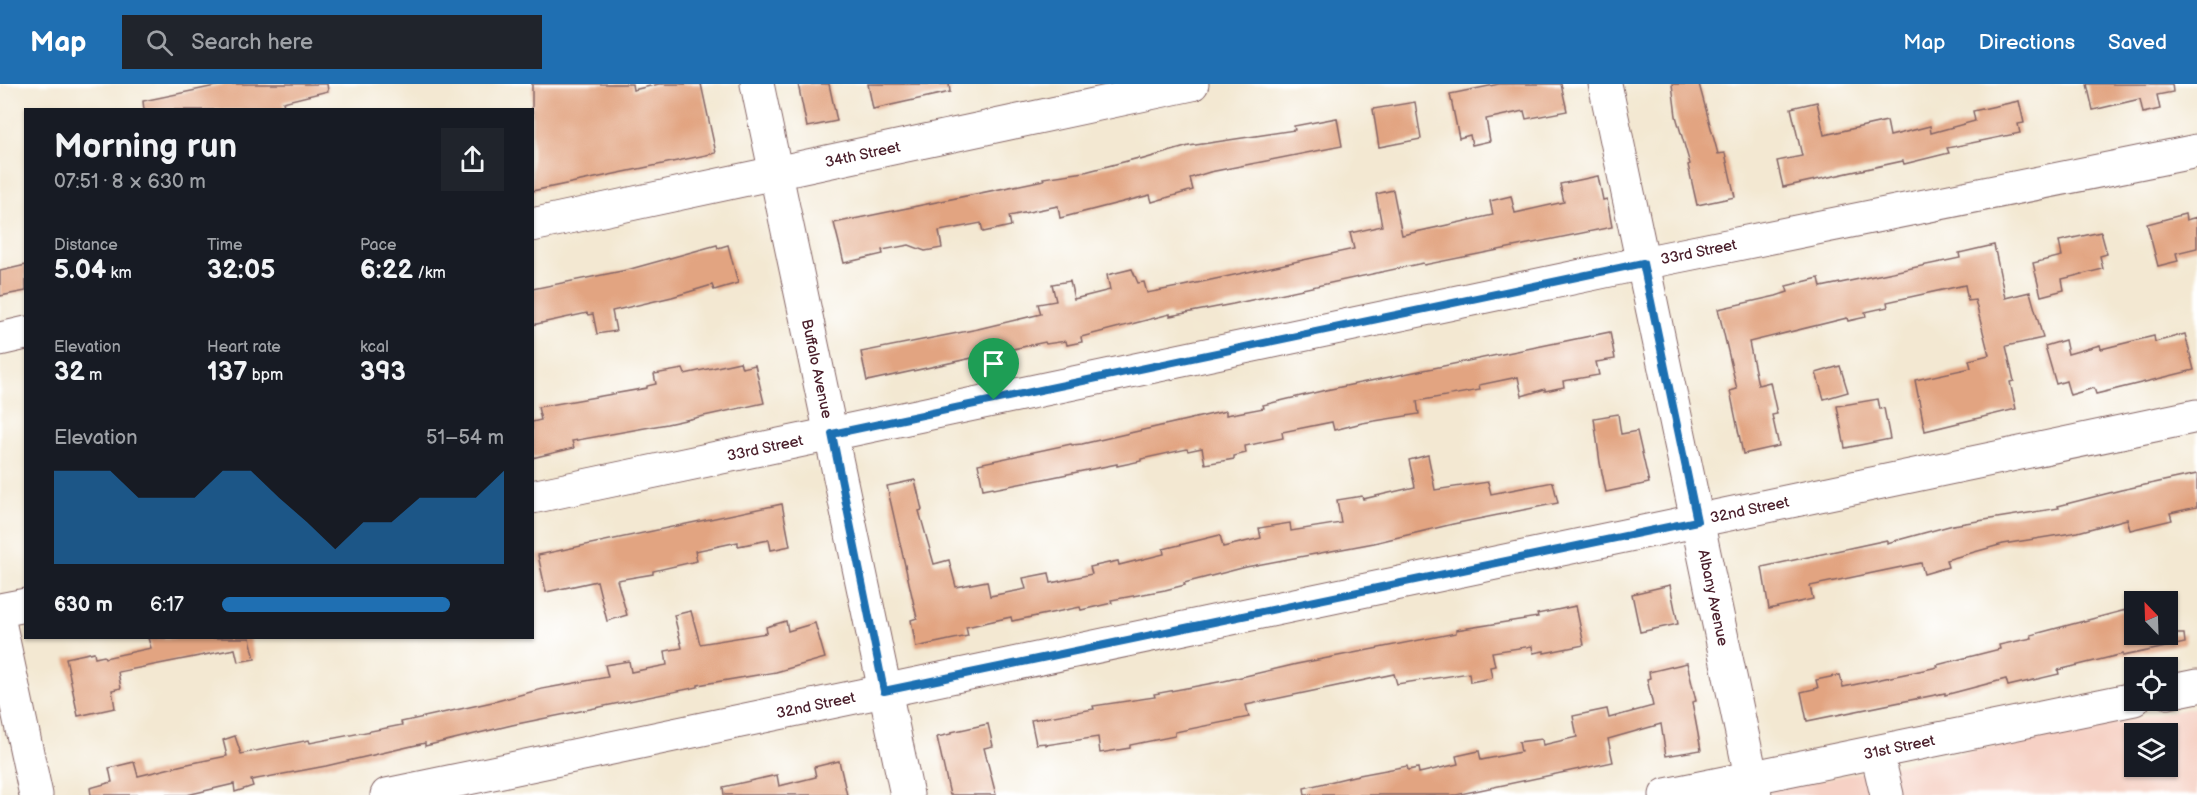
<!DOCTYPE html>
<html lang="en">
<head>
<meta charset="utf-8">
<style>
	:root { --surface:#171b24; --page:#20242c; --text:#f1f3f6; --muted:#9ea1a6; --accent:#1f6fb2 }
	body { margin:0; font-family:"Balsamiq Sans",sans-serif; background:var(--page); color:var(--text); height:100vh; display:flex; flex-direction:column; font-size:22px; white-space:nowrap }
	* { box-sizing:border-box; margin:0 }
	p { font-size:20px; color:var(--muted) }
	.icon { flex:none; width:33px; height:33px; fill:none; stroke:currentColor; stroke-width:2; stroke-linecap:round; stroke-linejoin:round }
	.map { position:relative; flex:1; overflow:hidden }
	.side { position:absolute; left:24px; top:24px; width:510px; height:531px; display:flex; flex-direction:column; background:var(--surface); border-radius:0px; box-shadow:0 2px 4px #0004 }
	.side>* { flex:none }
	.needle { width:39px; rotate:337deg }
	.fabs { position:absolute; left:2124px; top:507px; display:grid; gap:12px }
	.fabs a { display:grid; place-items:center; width:54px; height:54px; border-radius:0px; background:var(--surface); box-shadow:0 2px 4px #0004; font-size:30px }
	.pin { position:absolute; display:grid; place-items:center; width:51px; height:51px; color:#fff; margin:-62px -26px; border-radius:50% 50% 50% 0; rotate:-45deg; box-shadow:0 0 6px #0007 }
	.pin .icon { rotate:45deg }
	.round { display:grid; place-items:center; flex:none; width:63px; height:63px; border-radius:0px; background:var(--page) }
	.headline { display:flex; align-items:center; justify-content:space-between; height:102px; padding:0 30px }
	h1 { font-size:33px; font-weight:700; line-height:45px }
	.stats { display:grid; grid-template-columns:repeat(3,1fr); gap:9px; height:102px; padding:6px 30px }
	.stats div { display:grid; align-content:center }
	.stats b { font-size:26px; font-weight:700 }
	.stats small { font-size:16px; font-weight:400 }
	.stats p { font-size:16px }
	.chart { height:168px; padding:12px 30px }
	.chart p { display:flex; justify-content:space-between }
	.chart svg { width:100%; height:108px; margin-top:6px; fill:var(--accent); opacity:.7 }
	ul { padding:0 30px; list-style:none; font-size:20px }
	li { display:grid; grid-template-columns:96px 72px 1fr; align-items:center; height:45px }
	li i { height:15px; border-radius:8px; background:var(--accent) }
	header { display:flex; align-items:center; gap:36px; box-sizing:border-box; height:84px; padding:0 30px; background:var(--accent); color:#fff }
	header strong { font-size:28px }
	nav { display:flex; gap:33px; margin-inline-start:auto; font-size:21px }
	.search { width:420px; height:54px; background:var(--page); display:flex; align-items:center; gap:15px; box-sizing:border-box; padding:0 21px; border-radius:0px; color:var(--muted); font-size:22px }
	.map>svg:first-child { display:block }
	.built { fill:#f6d1c5; fill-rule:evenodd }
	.building { fill:#e2a481 }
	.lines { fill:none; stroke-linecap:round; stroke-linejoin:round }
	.minor-casing { stroke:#856565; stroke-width:35 }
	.minor { stroke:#fff; stroke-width:33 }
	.route-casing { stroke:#fff; stroke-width:12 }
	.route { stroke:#1f6fb2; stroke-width:8 }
	.labels { text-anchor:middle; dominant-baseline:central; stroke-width:4.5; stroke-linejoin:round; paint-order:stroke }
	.street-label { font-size:15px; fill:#4a1f2b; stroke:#fff }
</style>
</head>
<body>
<header>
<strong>Map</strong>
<div class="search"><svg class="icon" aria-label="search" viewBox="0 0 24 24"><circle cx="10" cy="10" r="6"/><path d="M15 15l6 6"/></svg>Search here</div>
<nav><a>Map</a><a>Directions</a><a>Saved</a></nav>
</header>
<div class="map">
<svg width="2197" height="711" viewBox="0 0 2197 711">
	<rect width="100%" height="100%" fill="#fff"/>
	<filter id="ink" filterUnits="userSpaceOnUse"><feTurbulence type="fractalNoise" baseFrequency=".0167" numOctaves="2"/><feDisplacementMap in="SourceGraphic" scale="12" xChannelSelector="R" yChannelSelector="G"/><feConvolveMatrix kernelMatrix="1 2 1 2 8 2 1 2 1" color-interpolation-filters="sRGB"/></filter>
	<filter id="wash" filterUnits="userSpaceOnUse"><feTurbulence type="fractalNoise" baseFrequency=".008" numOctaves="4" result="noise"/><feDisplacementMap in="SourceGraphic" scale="24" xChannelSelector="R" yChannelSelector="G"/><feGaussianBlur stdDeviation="1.35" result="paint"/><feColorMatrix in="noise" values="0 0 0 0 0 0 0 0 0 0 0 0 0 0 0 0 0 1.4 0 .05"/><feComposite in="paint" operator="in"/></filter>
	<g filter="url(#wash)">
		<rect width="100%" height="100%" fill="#f3e8d2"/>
		<path class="built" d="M2197 623V711H1771L1770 706ZM2134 650H2168V682H2134Z"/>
		<g id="blocks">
			<path class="building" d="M225 0H327L328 7 283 18 285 26H144L143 17Z
				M532 0H632L633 6 659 0H701L716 69 532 107Z
				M798 0H829L837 37 807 43Z
				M868 0H949L950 8 873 25Z
				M1499 0H1561L1567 27 1526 35 1524 27 1486 35 1490 57 1472 61 1470 51 1459 54 1450 10Z
				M1672 0H1699L1718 70 1725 69 1735 113 1697 121 1688 81 1690 80 1676 32Z
				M2087 0H2172L2173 8 2157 11 2160 25 2143 29 2140 15 2093 26Z
				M2019 17 2024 39 2018 40 2020 49 1947 64 1949 69 1904 80 1903 77 1783 103 1777 77 1802 72 1791 24 1817 18 1824 51 1887 37 1890 52 1930 42 1931 49 1975 37 1973 27Z
				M1415 18 1421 55 1379 63 1373 25Z
				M1337 34 1342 62 1210 88 1190 94 1193 106 1152 118 1150 111 1060 134 1058 122 1009 132 1011 142 983 148 981 139 939 147 942 164 925 167 909 161 882 166 883 170 844 179 834 139 1044 96 1043 94 1085 88 1139 74 1140 76 1189 62 1295 46 1294 42Z
				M1598 92 1603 116 1607 115 1612 143 1424 181 1423 179 1233 220 1170 232V230L1081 253 1082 258 1067 261 1066 257 1046 260 1045 258 867 297 861 268 978 245 1041 230 1038 220 1056 217 1052 200 1070 197 1074 215 1110 206 1107 191 1132 185 1138 199 1144 198 1147 209 1183 202 1354 165 1350 149 1382 142 1376 110 1393 106 1402 151 1493 131 1490 117 1511 112 1515 129 1564 118 1560 100Z
				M2185 130 2186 136 2197 133V164L2176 169 2178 177 2158 182 2147 140Z
				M2101 148 2107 170 2100 172 2103 185 2062 195 2064 206 2041 212 2033 179 2062 172 2059 157Z
				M717 161 718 164 728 161 738 199 714 206 712 201 672 213 612 227 616 247 597 250 593 230 588 231 587 229 532 241V205L627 186Z
				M1994 161 2005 214 2030 208 2043 254 2006 262 2014 297 2010 298 2016 325 1925 347 1915 296 1971 284 1969 276 1989 271 1975 216 1968 217 1965 201 1887 218 1888 223 1865 228 1866 233 1848 237 1847 234 1749 258 1758 301 1770 298 1777 330 1772 331 1779 362 1743 370 1730 307 1737 305 1718 225 1776 212 1788 208 1786 202 1819 194 1821 203 1960 174 1959 169Z
				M26 181V207L0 212V187Z
				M1610 248 1615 275 1596 278 1599 291 1563 297 1564 303 1545 307V305L1522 312 1518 293 1479 301 1480 306 1417 317 1419 330 1362 339 1334 346 1332 338 1282 348 1283 354 1245 362 1246 369 1234 372V375L1205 380 1202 364 1188 367 1187 365 1141 375V377L1117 382V380L994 405 993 403 983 405 978 380 1071 360 1072 361 1082 360 1226 327V331L1264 324 1263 321 1326 306Z
				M2185 250 2194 286 2096 310 2094 304 2070 311 2066 297 2056 300 2045 262 2065 256 2068 270 2100 261 2101 265 2154 252 2155 258Z
				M740 278 742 284 755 281 764 319 667 340 572 357 574 364 532 374V338L541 336 538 323 647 304V302L656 300 654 290 683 285 685 290Z
				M1840 282 1848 308 1824 315 1816 289Z
				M1878 315 1880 325 1884 324 1890 355 1845 364 1837 322Z
				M1618 330 1621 350 1637 347 1649 399 1606 408 1600 379 1594 334Z
				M1428 371 1435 406 1488 398 1491 410 1553 398 1558 419 1453 440 1374 459 1246 483 1184 499 1185 501 1165 506 1111 516 1112 519 1081 526 1080 523 1012 537 1011 533 966 543 968 552 916 563 911 536 917 534 887 402 915 396 922 426 919 427 934 480 949 476 956 503 987 497 990 512 1026 505 1023 494 1049 489 1051 499 1092 490 1090 483 1118 477 1119 481 1164 470 1163 465 1220 451 1223 463 1261 454 1259 444 1290 439 1291 447 1341 439 1337 416 1362 412 1363 415 1415 403 1409 376Z
				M2197 390V423L2170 429 2172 436 2130 446 2127 435 2078 448 2003 460 1946 476 1948 483 1924 490 1921 479 1810 502 1813 515 1769 525 1762 483 1887 456V459L1953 441 2059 424 2058 422 2121 406Z
				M782 420 790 462 771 466 769 456 738 462V458L695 467 697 477 653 487V490L617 496 627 531 607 537 597 497 546 508 538 471Z
				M1670 501 1678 540 1640 548 1632 510Z
				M1576 522 1584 561 1544 569V567L1533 569 1532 562 1492 568 1495 582 1490 583 1492 594 1470 598 1469 589 1397 600 1394 590 1246 621 1249 633 1175 648V652L1130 661V664L1100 669 1098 653 1046 661V659L1036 660 1031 636 1094 625 1093 622 1155 613 1154 610 1224 597 1297 580 1456 549V546L1538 533 1537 530Z
				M2126 526 2128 533 2134 532V550H2184L2185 559 2123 572V570L2058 586 2059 590 2008 602 2006 595 1945 611V609L1807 637 1801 608 1818 604 1816 596 1840 591 1843 603 1938 583 1937 581 2000 565 1999 561 2032 554 2031 551Z
				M691 527 700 560 767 549 766 543 786 537 788 547 815 539 825 574 776 588 698 601V603L512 641 425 662V659L326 682 251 696 253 702 235 708 234 700 187 711H91L90 704 112 698 109 684 134 678 138 692 183 681 227 672 223 656 235 652 241 670 309 656 310 659 402 641 401 638 497 617 542 605 608 593 605 581 629 577 631 588 667 581 665 567 682 564 674 531Z
				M148 554H250L255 575 238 578 235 565 118 588 121 604 112 606 115 624 78 632 66 574 94 568 95 574 104 572 105 574 151 564Z
				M1687 579 1696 617 1692 618 1701 666 1666 672 1661 640 1608 655 1613 678 1456 711H1305L1304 704 1354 692 1407 682 1408 686 1418 684 1419 689 1458 680 1456 672 1479 667 1481 676 1521 668 1519 658 1542 655 1543 661 1577 653 1573 632 1607 625 1609 634 1653 622 1647 595 1650 594 1649 588Z
				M988 640 993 662 984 664 996 711H950L937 653 951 650V648Z
				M839 677 847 711H724L723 703 777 691 779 702 816 693 814 683Z"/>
		</g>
	</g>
	<g filter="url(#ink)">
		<use href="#blocks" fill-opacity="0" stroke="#856565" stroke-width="1.5"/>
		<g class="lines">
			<g class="minor-casing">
				<g id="minor">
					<path id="s1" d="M757 0 907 711"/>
					<path id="s2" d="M1605 0 1755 711"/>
					<path id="s3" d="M532 141 1192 0"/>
					<path d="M0 255 26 249"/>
					<path id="s4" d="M532 413 1643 179 2197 67"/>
					<path d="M0 526 26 521"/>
					<path d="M0 542 36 711"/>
					<path d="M2168 608 2197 602"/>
					<path d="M1877 669 1887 711"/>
					<path id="s5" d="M387 711 2197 332"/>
					<path id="s6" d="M1666 711 2134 615"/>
				</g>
			</g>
			<use href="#minor" class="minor"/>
		</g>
	</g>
	<g class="lines" filter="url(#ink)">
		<g class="route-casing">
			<path id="route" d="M1643 179 1697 437 884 607 832 350Z"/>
		</g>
		<use href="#route" class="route"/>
	</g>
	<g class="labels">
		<g class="street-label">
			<text stroke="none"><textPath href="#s3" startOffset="338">34th Street</textPath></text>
			<text stroke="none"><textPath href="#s4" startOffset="1192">33rd Street</textPath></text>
			<text stroke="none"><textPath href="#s1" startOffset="291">Buffalo Avenue</textPath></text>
			<text stroke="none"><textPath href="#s4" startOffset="238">33rd Street</textPath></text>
			<text stroke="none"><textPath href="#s5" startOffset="1392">32nd Street</textPath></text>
			<text stroke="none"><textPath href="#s2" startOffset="525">Albany Avenue</textPath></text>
			<text stroke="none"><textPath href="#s5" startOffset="438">32nd Street</textPath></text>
			<text stroke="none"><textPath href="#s6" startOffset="238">31st Street</textPath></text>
		</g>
	</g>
</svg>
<div class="fabs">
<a><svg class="needle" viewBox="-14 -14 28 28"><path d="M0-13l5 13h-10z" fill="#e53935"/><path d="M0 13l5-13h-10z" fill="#9ea1a6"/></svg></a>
<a><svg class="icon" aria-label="locate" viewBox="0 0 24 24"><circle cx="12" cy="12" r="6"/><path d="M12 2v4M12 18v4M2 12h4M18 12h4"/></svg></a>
<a><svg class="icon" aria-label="layers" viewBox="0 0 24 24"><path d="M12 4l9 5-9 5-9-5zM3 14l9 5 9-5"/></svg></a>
</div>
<div class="pin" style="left:994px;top:316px;background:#1e9e55"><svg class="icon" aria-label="arrive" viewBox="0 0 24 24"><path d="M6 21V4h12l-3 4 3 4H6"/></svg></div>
<section class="side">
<div class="headline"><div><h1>Morning run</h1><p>07:51 · 8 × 630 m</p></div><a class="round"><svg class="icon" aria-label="share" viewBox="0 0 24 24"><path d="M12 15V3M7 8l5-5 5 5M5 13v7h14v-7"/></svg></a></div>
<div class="stats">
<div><p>Distance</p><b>5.04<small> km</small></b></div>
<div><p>Time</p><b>32:05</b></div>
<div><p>Pace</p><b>6:22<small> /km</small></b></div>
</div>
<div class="stats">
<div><p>Elevation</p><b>32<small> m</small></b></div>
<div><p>Heart rate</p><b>137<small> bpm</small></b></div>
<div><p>kcal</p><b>393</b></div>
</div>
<div class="chart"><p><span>Elevation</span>51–54 m</p>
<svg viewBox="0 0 160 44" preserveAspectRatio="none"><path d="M0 44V6L10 6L20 6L30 17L40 17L50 17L60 6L70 6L80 17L90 27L100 38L110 27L120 27L130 17L140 17L150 17L160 6V44z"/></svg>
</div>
<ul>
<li><b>630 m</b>6:17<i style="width:81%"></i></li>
</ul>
</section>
</div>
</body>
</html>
